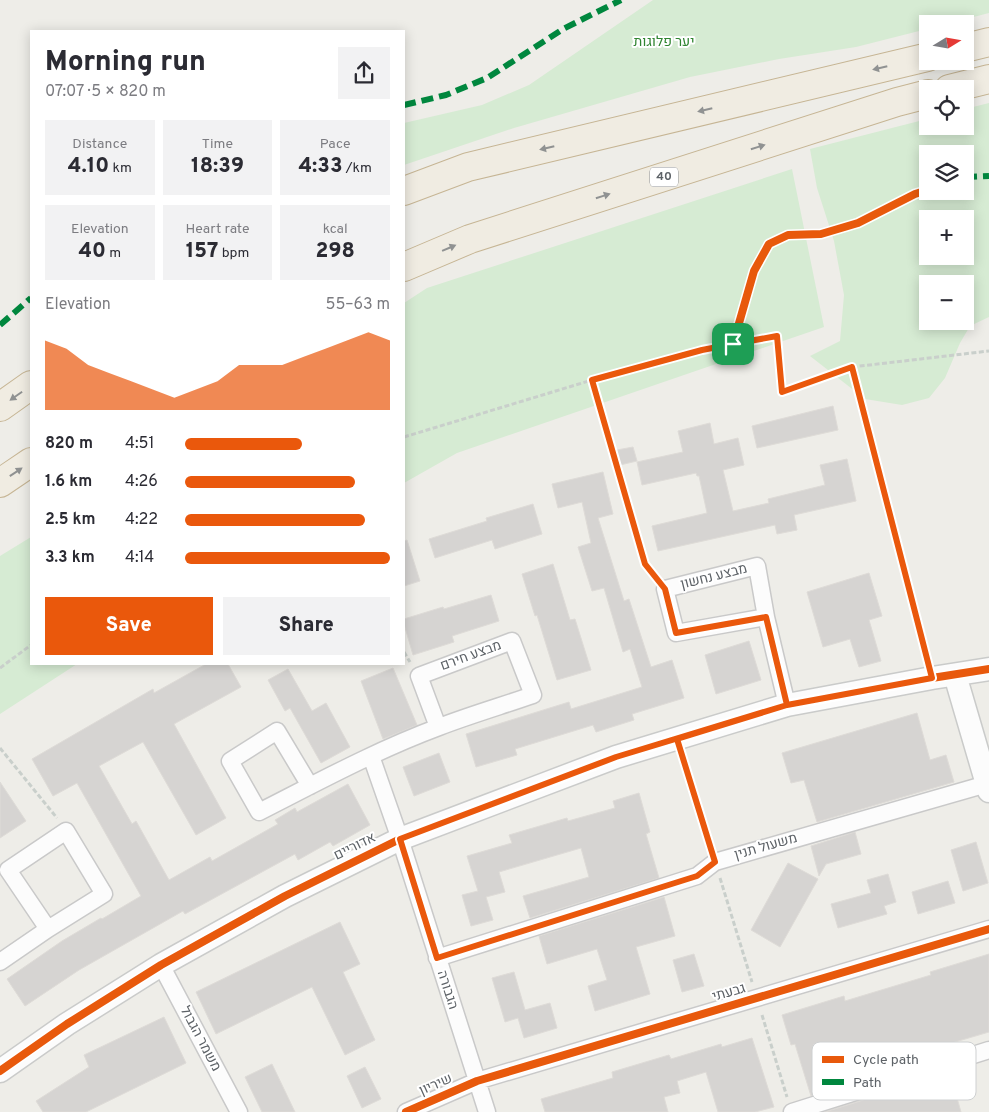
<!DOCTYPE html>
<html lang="en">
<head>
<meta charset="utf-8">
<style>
	:root { --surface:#fff; --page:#f2f2f3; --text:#2b2b33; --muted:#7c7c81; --accent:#ea580c }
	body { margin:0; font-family:Overpass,Heebo,sans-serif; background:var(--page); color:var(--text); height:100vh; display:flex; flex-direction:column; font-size:19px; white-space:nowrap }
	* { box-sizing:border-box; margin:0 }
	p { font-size:16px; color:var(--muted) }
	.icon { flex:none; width:28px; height:28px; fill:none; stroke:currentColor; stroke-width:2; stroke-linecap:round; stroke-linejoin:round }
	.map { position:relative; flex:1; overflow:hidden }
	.side { position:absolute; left:30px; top:30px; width:375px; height:635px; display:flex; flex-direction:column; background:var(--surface); border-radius:0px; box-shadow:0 2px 12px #0003 }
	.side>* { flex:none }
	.needle { width:32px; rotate:79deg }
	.buttons { position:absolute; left:919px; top:15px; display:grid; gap:10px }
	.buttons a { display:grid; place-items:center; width:55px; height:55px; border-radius:0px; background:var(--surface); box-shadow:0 2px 12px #0003; font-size:25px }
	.pin { position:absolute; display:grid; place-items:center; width:42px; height:42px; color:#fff; margin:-21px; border-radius:10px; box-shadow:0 2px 8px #0006 }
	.round { display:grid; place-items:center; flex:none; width:52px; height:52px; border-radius:0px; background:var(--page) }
	.head { display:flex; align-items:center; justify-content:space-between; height:85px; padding:0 15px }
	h1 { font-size:28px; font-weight:800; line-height:38px }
	.metrics { display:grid; grid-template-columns:repeat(3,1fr); gap:8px; height:85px; padding:5px 15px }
	.metrics div { display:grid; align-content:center; border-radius:0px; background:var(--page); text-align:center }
	.metrics b { font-size:21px; font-weight:800 }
	.metrics small { font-size:14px; font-weight:400 }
	.metrics p { font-size:14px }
	.chart { height:140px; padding:10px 15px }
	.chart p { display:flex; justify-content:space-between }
	.chart svg { width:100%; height:90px; margin-top:5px; fill:var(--accent); opacity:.7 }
	.action { display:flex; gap:10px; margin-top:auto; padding:10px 15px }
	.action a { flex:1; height:58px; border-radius:0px; background:var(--accent); color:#fff; font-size:20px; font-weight:800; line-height:58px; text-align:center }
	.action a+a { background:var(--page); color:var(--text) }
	ul { padding:0 15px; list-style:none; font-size:16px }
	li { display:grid; grid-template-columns:80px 60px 1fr; align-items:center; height:38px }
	li i { height:12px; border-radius:6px; background:var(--accent) }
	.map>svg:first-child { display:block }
	.green { fill:#d6ebd3; fill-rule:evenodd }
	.building { fill:#d6d4d2; stroke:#dedbd7 }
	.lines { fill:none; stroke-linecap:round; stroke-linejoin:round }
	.street-casing { stroke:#c9c9c9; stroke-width:19 }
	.secondary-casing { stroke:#cacbca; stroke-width:25 }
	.highway-casing { stroke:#c6b594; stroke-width:30 }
	.path { stroke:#c9cfcb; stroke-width:3; stroke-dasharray:5 2.5; stroke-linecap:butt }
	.street { stroke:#fcfcfc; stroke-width:16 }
	.secondary { stroke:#fcfcfc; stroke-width:22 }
	.highway { stroke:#f0ece2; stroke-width:28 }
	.quiet { stroke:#00873e; stroke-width:6; stroke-dasharray:12 6; stroke-linecap:butt }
	.cycleway-casing { stroke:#fff; stroke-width:11 }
	.cycleway { stroke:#e8590c; stroke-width:8 }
	.oneway { fill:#909292 }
	.route-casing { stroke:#fff; stroke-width:10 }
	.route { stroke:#ea580c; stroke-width:6 }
	.labels { text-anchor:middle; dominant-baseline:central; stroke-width:4; stroke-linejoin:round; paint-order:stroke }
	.shield { fill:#fff; stroke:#8e9195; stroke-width:1 }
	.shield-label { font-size:12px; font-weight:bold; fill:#5d6267 }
	.park-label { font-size:14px; fill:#2f8430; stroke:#fff }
	.street-label { font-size:14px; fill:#5d6267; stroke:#fff }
	.key { fill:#fff; stroke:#ced0d1; stroke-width:1 }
	.key-label { font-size:14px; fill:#5d6267 }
</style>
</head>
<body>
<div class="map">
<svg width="989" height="1112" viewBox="0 0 989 1112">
	<rect width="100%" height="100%" fill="#eeede8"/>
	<path class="green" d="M653 0H989V13L946 24H928L927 29 856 47 779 59 690 77 514 128 404 165V123L482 105 529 85Z
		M989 103V317L970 326 960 343 945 378 929 398 902 405 865 399 810 356 840 341 844 295 834 241 817 188 810 149 927 119 928 126H965V109ZM928 154H965V191H928ZM928 219H965V256H928ZM928 284H965V321H928Z
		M792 169 824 327 457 453 404 483V303L427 288Z
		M31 537V664H77L0 714V556Z"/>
	<path class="building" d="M833 406 838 430 757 448 752 426Z
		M710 423 714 444 738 438 744 465 723 470 733 511 769 503 768 499 825 485 820 465 847 459 856 501 794 515 797 530 777 534 775 525 658 551 652 526 707 513 699 476H697L696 473 642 485 637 462 683 452 678 431Z
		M633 447 637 461 620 465 617 450Z
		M603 472 613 514 598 518 624 601 629 599 651 667 672 660 684 698 632 714 634 720 596 732 593 725 515 749 517 755 476 767 466 734 569 702 571 709 642 687 630 649 623 652 604 588 592 591 578 547 591 543 582 502 558 508 552 484Z
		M533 504 542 534 495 549 492 540 435 558 429 539 487 521 486 518Z
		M407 540 420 581 404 586V541Z
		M553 564 570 620 575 619 591 670 557 680 537 615 535 616 522 574Z
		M869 573 882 616 869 620 881 661 859 667 850 639 823 647 807 592Z
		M491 595 499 621 452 636 454 642 413 655 404 624V619L443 607 444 609Z
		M749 641 761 680 716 694 705 655Z
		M206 664H228L241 687 174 724 226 818 196 835 143 742 99 766 132 824 136 821 169 880 210 857 212 861 278 824 275 820 295 808 297 812 348 784 370 825 333 846 330 842 298 860 295 854 185 914 183 911 79 970 25 1006 7 979 62 941 101 918 102 919 141 896 77 783 53 796 32 759 153 689 154 693Z
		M393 668 417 725 383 739 361 681Z
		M288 669 312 711 326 703 350 747 321 763 290 708 285 711 268 680Z
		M917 713 930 760 946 755 954 782 817 822 804 780 791 783 782 753Z
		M439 753 450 782 414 796 403 767Z
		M0 782 26 821 0 838Z
		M639 793 650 832 646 834 659 878 530 918 523 896 589 877 581 848 499 872 505 892 486 897 493 920 471 926 462 895 478 891 467 856 512 843 509 835 567 818 568 821 615 808 613 801Z
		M855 832 861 854 826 864 819 876 811 846Z
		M976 842 988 883 963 891 951 850Z
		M788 863 818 879 780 947 751 930Z
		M888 874 896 902 884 906 887 914 838 928 831 904 871 893 867 880Z
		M948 881 955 903 918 914 912 892Z
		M664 897 675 936 636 947 650 994 595 1011 588 986 607 980 597 949 547 964 539 936Z
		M340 922 360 964 343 972 375 1040 345 1055 312 987 216 1034 196 992Z
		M694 954 704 986 682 992 673 960Z
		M989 954V1032L945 1045V1054L811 1096 795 1044 791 1045 782 1015 844 996 845 1001 931 975 930 972Z
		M514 972 525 1010 550 1003 557 1028 524 1038 518 1018 505 1022 492 978Z
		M164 1017 186 1063 86 1112H43L36 1101 89 1067 84 1055Z
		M752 1038 774 1107 755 1112H718L706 1072 677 1081 680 1093 664 1097 668 1112H545L541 1099 613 1078 612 1072 669 1055 671 1059 721 1044 722 1047Z
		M272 1064 295 1112H262L245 1077Z
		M365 1067 381 1099 362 1108 347 1076Z
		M950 1073 961 1112H825Z"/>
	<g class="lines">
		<g class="street-casing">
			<path id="street" d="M766 617 676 633 665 589 757 566 766 617 787 705
				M371 756 400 839 487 1112
				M310 786 277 731 230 761 259 812C318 782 377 750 439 727 470 715 501 706 533 695L512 641 419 676 438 727
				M437 958 697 876 715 862 987 784
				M0 962 48 929 104 894 66 831 8 870 48 929
				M161 965 239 1112
				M406 1112 477 1081 989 929
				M792 1112 989 1050"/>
		</g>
		<g class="secondary-casing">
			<path id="secondary" d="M955 675 989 791
				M0 1071 67 1024 161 965 285 896 400 839 616 757 787 705 932 678 989 669"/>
		</g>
		<g class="highway-casing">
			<path id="highway" d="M965 48 989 42
				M949 89 989 79
				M404 191 468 167 928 57
				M404 267 470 239 897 102 928 94
				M0 407 31 385
				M0 483 31 462"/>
		</g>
		<path class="path" d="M852 367 927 659
			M592 380 645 564 655 576
			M404 437 592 380 702 350 777 336 782 392 852 367 989 351
			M404 652 410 662
			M0 668 31 645
			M0 748 57 818
			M683 757 710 846
			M720 878 752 982
			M762 1015 787 1097"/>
		<use href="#street" class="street"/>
		<use href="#secondary" class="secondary"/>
		<use href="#highway" class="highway"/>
		<path class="quiet" d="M404 105 446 95 487 78 563 29 621 0
			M965 177 989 176
			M0 325 31 298"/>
		<g class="cycleway-casing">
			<path id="cycleway" d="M733 344 754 271 769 244 788 235 821 234 858 223 915 194 928 190
				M0 1071 67 1024 161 965 285 896 400 839 616 757 787 705 932 678 989 669
				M406 1112 477 1081 989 929"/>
		</g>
		<use href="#cycleway" class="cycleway"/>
	</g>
	<defs><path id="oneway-solid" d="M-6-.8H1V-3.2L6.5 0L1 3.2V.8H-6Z" transform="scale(1.25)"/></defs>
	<g class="oneway">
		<use href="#oneway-solid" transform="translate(880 68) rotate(167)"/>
		<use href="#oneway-solid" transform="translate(705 110) rotate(167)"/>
		<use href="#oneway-solid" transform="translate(758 147) rotate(-18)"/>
		<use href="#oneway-solid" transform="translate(547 148) rotate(167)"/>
		<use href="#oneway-solid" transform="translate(603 196) rotate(-18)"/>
		<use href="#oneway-solid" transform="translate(449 248) rotate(-23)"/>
		<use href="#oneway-solid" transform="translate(16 396) rotate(145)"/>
		<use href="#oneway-solid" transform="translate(16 472) rotate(-34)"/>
	</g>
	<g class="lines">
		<g class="route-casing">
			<path id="route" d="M733 344 702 350 592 380 645 564 665 589 676 633 766 617 787 705 616 757 400 839 437 958 697 876 715 862 677 739 787 705 932 678 852 367 782 392 777 336 733 344"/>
		</g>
		<use href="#route" class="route"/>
	</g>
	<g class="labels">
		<rect class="shield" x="650" y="167.5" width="28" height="19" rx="4"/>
		<g class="shield-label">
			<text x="664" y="177">40</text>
		</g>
		<g class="park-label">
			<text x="664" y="42">יער פלוגות</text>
		</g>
		<g class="street-label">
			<text transform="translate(714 577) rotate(-14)">מבצע נחשון</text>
			<text transform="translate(471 656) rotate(-20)">מבצע חירם</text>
			<text transform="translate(355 847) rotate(-26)">אדוריים</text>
			<text transform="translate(766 847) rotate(-16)">משעול תנין</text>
			<text transform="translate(447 990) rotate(72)">הגבורה</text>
			<text transform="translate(729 993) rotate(-16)">גבעתי</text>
			<text transform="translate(200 1039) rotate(62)">משמר הגבול</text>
			<text transform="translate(436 1085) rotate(-24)">שיריון</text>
		</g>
	</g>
	<rect x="812" y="1042" width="164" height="58" rx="8" class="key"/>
	<rect x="822" y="1056" width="22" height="7" fill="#e8590c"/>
	<rect x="822" y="1079" width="22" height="6" fill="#00873e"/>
	<g class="key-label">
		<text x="853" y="1064">Cycle path</text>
		<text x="853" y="1087">Path</text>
	</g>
</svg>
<div class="buttons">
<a><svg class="needle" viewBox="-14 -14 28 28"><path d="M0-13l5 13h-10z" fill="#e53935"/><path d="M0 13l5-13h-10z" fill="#7c7c81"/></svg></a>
<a><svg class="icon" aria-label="locate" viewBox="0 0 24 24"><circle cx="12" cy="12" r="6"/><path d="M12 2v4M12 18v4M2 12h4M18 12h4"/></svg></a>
<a><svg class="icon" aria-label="layers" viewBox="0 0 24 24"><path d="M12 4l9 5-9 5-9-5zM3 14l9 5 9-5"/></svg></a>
<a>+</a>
<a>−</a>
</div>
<div class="pin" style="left:733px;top:344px;background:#1e9e55"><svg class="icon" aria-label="arrive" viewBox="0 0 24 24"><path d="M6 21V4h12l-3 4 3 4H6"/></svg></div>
<section class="side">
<div class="head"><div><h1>Morning run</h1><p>07:07 · 5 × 820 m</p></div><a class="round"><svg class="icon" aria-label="share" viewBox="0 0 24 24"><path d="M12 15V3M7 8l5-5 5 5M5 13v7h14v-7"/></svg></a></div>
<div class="metrics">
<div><p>Distance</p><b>4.10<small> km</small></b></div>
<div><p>Time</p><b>18:39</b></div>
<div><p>Pace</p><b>4:33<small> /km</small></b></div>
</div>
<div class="metrics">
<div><p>Elevation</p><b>40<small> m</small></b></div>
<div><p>Heart rate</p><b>157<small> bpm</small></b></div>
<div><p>kcal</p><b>298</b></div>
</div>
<div class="chart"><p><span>Elevation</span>55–63 m</p>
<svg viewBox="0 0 160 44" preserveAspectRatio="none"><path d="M0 44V10L10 14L20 22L30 26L40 30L50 34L60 38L70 34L80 30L90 22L100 22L110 22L120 18L130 14L140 10L150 6L160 10V44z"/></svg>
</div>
<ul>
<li><b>820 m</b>4:51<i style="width:57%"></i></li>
<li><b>1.6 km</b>4:26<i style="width:83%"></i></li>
<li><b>2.5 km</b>4:22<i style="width:88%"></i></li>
<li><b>3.3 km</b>4:14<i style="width:100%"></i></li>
</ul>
<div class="action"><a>Save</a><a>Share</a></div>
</section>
</div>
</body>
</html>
